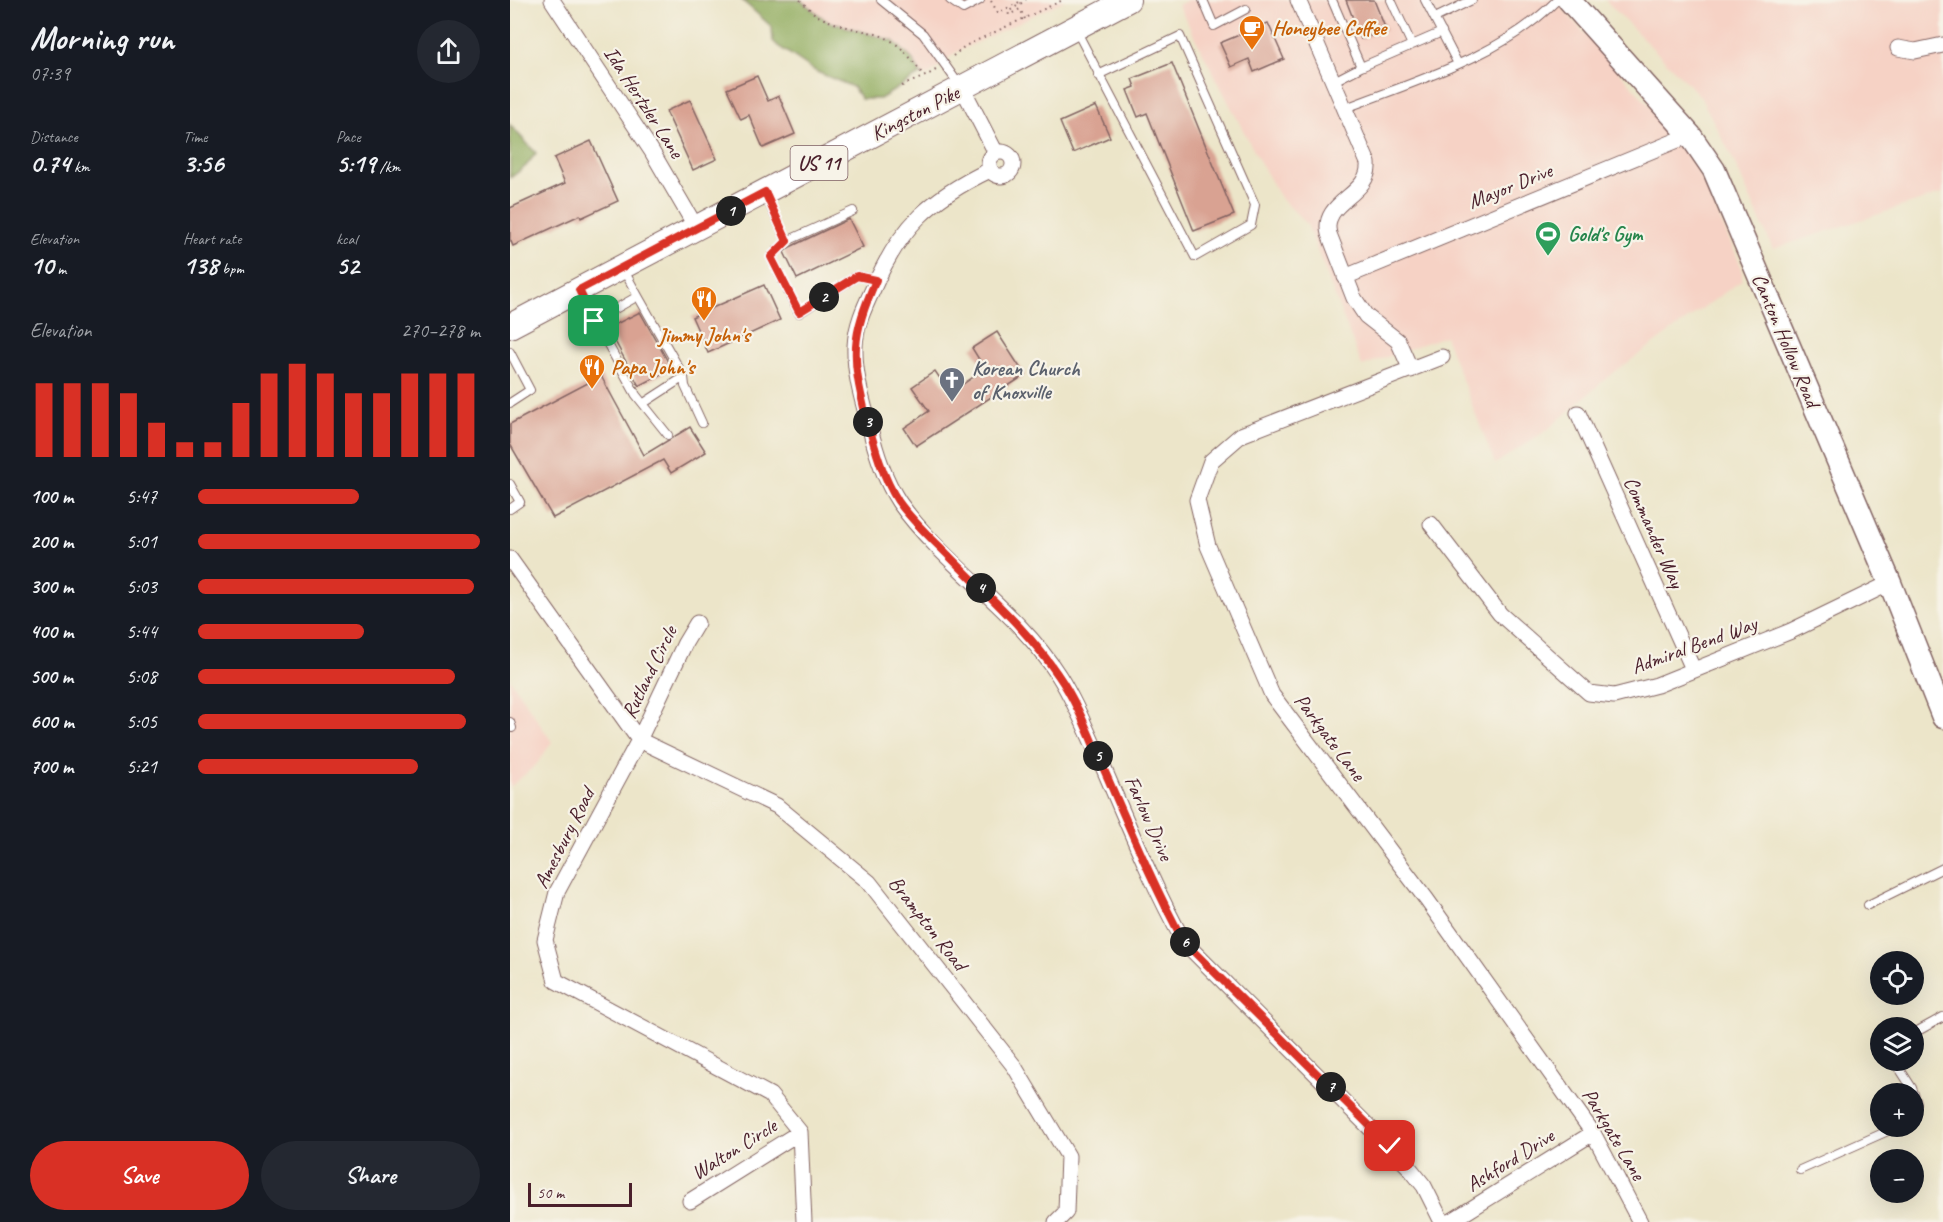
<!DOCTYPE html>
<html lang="en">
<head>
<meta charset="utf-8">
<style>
	:root { --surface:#171b24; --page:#242831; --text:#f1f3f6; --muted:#9ea1a6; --accent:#d93025 }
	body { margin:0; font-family:Caveat,sans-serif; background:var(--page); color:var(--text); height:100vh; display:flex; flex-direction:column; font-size:22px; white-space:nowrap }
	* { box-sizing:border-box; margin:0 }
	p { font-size:20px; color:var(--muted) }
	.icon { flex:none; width:33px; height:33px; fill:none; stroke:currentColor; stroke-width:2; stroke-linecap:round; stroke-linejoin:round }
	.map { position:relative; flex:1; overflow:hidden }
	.drawer { display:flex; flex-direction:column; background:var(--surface); width:510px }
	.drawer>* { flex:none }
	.tools { position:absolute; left:1360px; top:951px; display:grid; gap:12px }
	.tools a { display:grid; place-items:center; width:54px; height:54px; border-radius:50%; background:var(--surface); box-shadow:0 6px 24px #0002; font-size:30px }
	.scale { position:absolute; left:18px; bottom:15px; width:104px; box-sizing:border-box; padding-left:6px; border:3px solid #4a1f2b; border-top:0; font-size:16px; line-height:21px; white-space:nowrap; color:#4a1f2b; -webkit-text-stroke:4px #f7f3e8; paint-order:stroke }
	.pin { position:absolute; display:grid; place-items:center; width:51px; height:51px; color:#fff; margin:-26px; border-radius:12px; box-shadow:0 3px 9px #0006 }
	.km { position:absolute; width:30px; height:30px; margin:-15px; border-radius:50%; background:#222; color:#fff; font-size:16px; line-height:30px; text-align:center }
	.round { display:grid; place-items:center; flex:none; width:63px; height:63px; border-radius:32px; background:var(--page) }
	.summary { display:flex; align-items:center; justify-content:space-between; height:102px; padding:0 30px }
	h1 { font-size:33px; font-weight:700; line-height:45px }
	.figures { display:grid; grid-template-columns:repeat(3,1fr); gap:9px; height:102px; padding:6px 30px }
	.figures div { display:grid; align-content:center }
	.figures b { font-size:26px; font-weight:700 }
	.figures small { font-size:16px; font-weight:400 }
	.figures p { font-size:16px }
	.chart { height:168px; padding:12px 30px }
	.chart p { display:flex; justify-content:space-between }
	.chart svg { width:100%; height:108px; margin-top:6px; stroke:var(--accent); stroke-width:6 }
	.button { display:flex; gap:12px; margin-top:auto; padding:12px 30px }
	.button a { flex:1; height:69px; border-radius:36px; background:var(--accent); color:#fff; font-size:24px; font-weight:700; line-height:69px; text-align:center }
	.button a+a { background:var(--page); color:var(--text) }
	ul { padding:0 30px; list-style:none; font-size:20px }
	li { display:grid; grid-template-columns:96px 72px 1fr; align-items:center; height:45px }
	li i { height:15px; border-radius:8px; background:var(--accent) }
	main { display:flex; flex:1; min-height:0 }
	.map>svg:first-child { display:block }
	.built { fill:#f6d2c5 }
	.forest { fill:#91ac5f; stroke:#6e6645; stroke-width:1.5 }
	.building { fill:#d9a292 }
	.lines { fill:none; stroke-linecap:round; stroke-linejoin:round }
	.lane-casing { stroke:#836462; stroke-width:10 }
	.street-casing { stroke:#836462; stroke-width:17 }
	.secondary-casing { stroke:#836462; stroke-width:25 }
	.primary-casing { stroke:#836462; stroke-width:26 }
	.path { stroke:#836462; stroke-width:2; stroke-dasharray:1.5 4.5; stroke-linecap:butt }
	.lane { stroke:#fff; stroke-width:8 }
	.street { stroke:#fff; stroke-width:15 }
	.secondary { stroke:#fff; stroke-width:22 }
	.primary { stroke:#fff; stroke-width:24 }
	.route-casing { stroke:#fff; stroke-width:12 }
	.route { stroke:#d93025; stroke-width:8 }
	.labels { text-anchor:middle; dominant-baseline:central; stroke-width:4.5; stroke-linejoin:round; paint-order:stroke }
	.shield { fill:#f7f3e8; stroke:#7e5f64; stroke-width:1.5 }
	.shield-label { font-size:20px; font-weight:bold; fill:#4a1f2b }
	.food-label { font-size:21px; font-weight:bold; fill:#c56008; stroke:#f7f3e8; text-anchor:start }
	.street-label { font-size:21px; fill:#4a1f2b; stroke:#f7f3e8 }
	.leisure-label { font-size:21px; font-weight:bold; fill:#27864d; stroke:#f7f3e8; text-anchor:start }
	.worship-label { font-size:21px; font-weight:bold; fill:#5b616d; stroke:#f7f3e8; text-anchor:start }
</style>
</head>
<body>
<main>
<section class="drawer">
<div class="summary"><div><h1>Morning run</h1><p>07:39</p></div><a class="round"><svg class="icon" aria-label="share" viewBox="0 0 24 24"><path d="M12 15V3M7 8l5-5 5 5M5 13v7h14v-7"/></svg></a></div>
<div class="figures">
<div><p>Distance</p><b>0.74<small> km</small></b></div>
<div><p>Time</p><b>3:56</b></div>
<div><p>Pace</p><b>5:19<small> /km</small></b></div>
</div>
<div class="figures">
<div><p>Elevation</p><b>10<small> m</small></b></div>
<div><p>Heart rate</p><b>138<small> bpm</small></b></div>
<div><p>kcal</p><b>52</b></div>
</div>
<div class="chart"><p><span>Elevation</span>270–278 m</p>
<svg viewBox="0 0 160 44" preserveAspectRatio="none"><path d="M5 44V14M15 44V14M25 44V14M35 44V18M45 44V30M55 44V38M65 44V38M75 44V22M85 44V10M95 44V6M105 44V10M115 44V18M125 44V18M135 44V10M145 44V10M155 44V10"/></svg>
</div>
<ul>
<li><b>100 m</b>5:47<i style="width:57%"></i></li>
<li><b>200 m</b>5:01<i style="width:100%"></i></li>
<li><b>300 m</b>5:03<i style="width:98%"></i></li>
<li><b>400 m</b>5:44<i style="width:59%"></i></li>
<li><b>500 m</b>5:08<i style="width:91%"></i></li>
<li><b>600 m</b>5:05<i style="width:95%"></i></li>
<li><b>700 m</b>5:21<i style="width:78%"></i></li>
</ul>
<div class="button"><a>Save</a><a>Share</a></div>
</section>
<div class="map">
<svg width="1433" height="1222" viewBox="0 0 1433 1222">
	<rect width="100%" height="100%" fill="#f7f3e8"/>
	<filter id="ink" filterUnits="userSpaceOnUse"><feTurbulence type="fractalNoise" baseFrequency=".0167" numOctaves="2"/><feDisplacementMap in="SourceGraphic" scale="12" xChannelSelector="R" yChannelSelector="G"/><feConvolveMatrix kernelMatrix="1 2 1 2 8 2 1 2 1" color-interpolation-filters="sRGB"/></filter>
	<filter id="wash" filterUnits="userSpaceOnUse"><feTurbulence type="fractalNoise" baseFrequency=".008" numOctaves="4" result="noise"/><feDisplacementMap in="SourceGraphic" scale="24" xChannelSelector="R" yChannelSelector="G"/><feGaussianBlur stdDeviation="1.35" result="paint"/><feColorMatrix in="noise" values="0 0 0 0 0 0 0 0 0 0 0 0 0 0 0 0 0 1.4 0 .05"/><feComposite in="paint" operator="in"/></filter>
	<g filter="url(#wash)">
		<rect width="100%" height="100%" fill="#ece5c9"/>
		<path class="built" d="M290 0H555L445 53 419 75H413L383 41 317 21Z
			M678 0H1045L1155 123 1187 168 1232 268V280L1099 376 1037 430 985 464 935 336 852 366 797 224 771 198 746 155 668 5Z
			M1095 0H1433V193L1263 249 1221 155 1190 96Z
			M0 679 42 742 26 765 0 787Z"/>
		<path class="forest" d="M232 0H290L317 21 383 41 402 59 411 74 370 99H351L343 87 307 72 268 46 263 41 262 27Z
			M0 125 26 153 16 166 0 178Z"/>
		<g id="blocks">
			<path class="building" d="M836 0H864L876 30 851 39Z
				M758 23 774 59 744 72 739 59 721 67 710 43Z
				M662 63 724 215 684 231 637 113 628 117 617 90 625 87 622 79Z
				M247 76 258 101 269 96 285 134 253 148 239 115 231 119 217 89Z
				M180 100 207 159 183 170 156 111Z
				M586 106 600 137 563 153 550 122Z
				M81 141 108 201 71 218 70 215 3 246 0 239V208L55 183 44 158Z
				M339 219 353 247 287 279 274 252 280 247Z
				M254 285 270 320 198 353 182 317Z
				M130 312 162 369 129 386 98 328Z
				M487 332 515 375 406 446 394 428 419 411 402 387 425 371 440 393 475 369 462 348Z
				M91 376 134 455 180 427 196 452 161 473 153 460 43 518 0 444V424Z"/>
		</g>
	</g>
	<g filter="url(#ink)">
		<use href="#blocks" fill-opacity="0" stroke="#836462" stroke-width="1.5"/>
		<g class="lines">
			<g class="lane-casing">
				<path id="lane" d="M371 0 413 34 450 86
					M440 0 453 9 470 0
					M693 0 704 26 736 9
					M822 0 851 67 902 45 881 0
					M915 0 948 64
					M925 18 962 0
					M566 30 685 257 741 225 745 205 670 36 588 75
					M902 45 932 32
					M824 81 851 67
					M836 108C908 80 992 56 1047 0
					M255 194 277 241 343 211
					M277 241 261 257 289 313 347 276 367 280
					M113 269 128 296
					M69 292 126 395 158 435
					M84 321 128 296 174 377 134 403
					M0 352 20 390 0 403
					M174 377 175 386 192 423
					M0 484 10 502 0 509
					M0 722 2 728
					M1358 905 1433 868
					M1404 1033 1433 1017
					M1384 1060 1402 1088 1407 1103 1404 1111
					M1290 1170 1389 1126"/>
			</g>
			<g class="street-casing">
				<path id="street" d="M42 0 141 150 187 229
					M788 0 858 163C861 196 810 201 819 234L844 298 856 316 888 341 901 370
					M1388 48 1405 51 1433 45
					M453 89 486 153
					M479 164a12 12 0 1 1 24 0a12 12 0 1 1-24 0Z
					M480 170C419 199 390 227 363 289 354 308 346 325 345 346 344 373 352 399 359 424 365 450 374 479 389 502 434 566 507 609 549 676 567 705 580 738 594 769 619 827 643 886 674 942L898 1166 914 1186 932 1222
					M835 277 1180 135
					M932 357 731 435 701 461 687 500 698 546 762 695 917 900 1083 1133 1130 1222
					M1068 413 1183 669
					M921 524 990 614 1079 693 1104 696 1147 685 1281 631 1380 583
					M0 559 129 740 267 806 359 882 504 1066 558 1156 556 1212 546 1222
					M187 623 175 643 129 740 47 892 35 940 46 981 260 1095 290 1132 294 1222
					M180 1201 290 1132
					M940 1222 1083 1133"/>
			</g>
			<g class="secondary-casing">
				<path id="secondary" d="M1059 0 1180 135 1204 170 1380 583 1433 717"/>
			</g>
			<g class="primary-casing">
				<path id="primary" d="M0 326 618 0"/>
			</g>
			<path class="path" d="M290 0C297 6 304 15 312 18 361 40 377 21 413 75
				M481 1 488 13 513 0
				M515 19 510 9 499 15 498 12 516 0
				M443 56 455 46 553 0
				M392 86C404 80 417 77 427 69"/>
			<use href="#lane" class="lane"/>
			<use href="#street" class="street"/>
			<use href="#secondary" class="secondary"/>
			<use href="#primary" class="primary"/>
		</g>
	</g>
	<g class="lines" filter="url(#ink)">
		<g class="route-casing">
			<path id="route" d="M84 321 69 290 255 192 277 241 261 257 289 312 347 276 366 280C341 337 341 356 356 416 364 445 372 476 388 501 402 521 421 538 437 554 475 593 518 630 548 675 567 702 579 735 592 765 618 824 643 885 674 942L880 1146"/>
		</g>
		<use href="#route" class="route"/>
	</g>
	<defs>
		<g id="cafe-pin" transform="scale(1.35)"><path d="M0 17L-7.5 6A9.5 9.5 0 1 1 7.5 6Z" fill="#e8710a" stroke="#f7f3e8"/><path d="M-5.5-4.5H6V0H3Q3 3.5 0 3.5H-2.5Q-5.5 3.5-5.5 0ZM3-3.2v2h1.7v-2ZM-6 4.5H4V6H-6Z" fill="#fff"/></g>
		<g id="stadium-pin" transform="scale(1.35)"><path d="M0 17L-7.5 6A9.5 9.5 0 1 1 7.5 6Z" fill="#2e9e5b" stroke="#f7f3e8"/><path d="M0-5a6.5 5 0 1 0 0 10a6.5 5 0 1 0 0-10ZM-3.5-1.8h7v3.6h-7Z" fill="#fff"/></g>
		<g id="restaurant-pin" transform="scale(1.35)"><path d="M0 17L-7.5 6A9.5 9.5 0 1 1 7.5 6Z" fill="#e8710a" stroke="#f7f3e8"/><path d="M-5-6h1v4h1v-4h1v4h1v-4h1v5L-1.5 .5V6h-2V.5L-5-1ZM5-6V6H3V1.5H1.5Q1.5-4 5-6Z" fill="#fff"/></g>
		<g id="church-pin" transform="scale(1.35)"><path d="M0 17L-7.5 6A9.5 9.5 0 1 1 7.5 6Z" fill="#6b7280" stroke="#f7f3e8"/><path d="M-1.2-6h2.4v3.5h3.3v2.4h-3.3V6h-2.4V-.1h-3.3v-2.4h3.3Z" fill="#fff"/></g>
	</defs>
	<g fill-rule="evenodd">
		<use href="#cafe-pin" x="742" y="28"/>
		<use href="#stadium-pin" x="1038" y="234"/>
		<use href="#restaurant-pin" x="194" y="299"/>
		<use href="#restaurant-pin" x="82" y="367"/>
		<use href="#church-pin" x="442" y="380"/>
	</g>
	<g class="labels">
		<rect class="shield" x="280.5" y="146" width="57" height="34" rx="4.5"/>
		<g class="shield-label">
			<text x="309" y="163">US 11</text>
		</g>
		<g class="food-label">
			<text x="762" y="28">Honeybee Coffee</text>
			<text x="194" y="335" text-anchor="middle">Jimmy John's</text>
			<text x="101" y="367">Papa John's</text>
		</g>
		<g class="street-label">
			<text transform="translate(134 102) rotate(57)">Ida Hertzler Lane</text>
			<text transform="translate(405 113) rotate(-27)">Kingston Pike</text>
			<text transform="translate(1000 186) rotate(-22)">Mayor Drive</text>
			<text transform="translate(1276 340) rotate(67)">Canton Hollow Road</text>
			<text transform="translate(1144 532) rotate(66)">Commander Way</text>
			<text transform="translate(1184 645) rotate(-20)">Admiral Bend Way</text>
			<text transform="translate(139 672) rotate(-64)">Rutland Circle</text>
			<text transform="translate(820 737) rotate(53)">Parkgate Lane</text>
			<text transform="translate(639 818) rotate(66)">Farlow Drive</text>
			<text transform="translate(54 838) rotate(-63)">Amesbury Road</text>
			<text transform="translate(418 923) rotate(52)">Brampton Road</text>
			<text transform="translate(1104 1134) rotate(59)">Parkgate Lane</text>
			<text transform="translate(224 1149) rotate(-32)">Walton Circle</text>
			<text transform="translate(1000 1160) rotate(-32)">Ashford Drive</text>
		</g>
		<g class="leisure-label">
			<text x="1058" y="234">Gold's Gym</text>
		</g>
		<g class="worship-label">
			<text x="462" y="368">Korean Church<tspan x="462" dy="24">of Knoxville</tspan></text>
		</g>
	</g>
</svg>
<div class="tools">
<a><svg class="icon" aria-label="locate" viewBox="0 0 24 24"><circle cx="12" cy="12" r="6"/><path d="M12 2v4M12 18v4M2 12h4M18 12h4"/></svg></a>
<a><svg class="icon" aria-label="layers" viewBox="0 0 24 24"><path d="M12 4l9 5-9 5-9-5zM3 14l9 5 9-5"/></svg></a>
<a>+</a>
<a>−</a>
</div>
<div class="scale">50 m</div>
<div class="pin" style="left:84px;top:321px;background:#1e9e55"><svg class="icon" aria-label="arrive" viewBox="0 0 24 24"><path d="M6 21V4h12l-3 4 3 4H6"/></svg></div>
<div class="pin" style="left:880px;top:1146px;background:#d93025"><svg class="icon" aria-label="check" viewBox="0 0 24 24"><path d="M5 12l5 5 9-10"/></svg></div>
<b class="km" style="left:221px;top:211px">1</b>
<b class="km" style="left:314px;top:297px">2</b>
<b class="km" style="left:358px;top:422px">3</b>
<b class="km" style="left:471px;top:588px">4</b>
<b class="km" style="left:588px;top:756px">5</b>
<b class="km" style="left:675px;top:942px">6</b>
<b class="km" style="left:821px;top:1087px">7</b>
</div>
</main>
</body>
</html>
